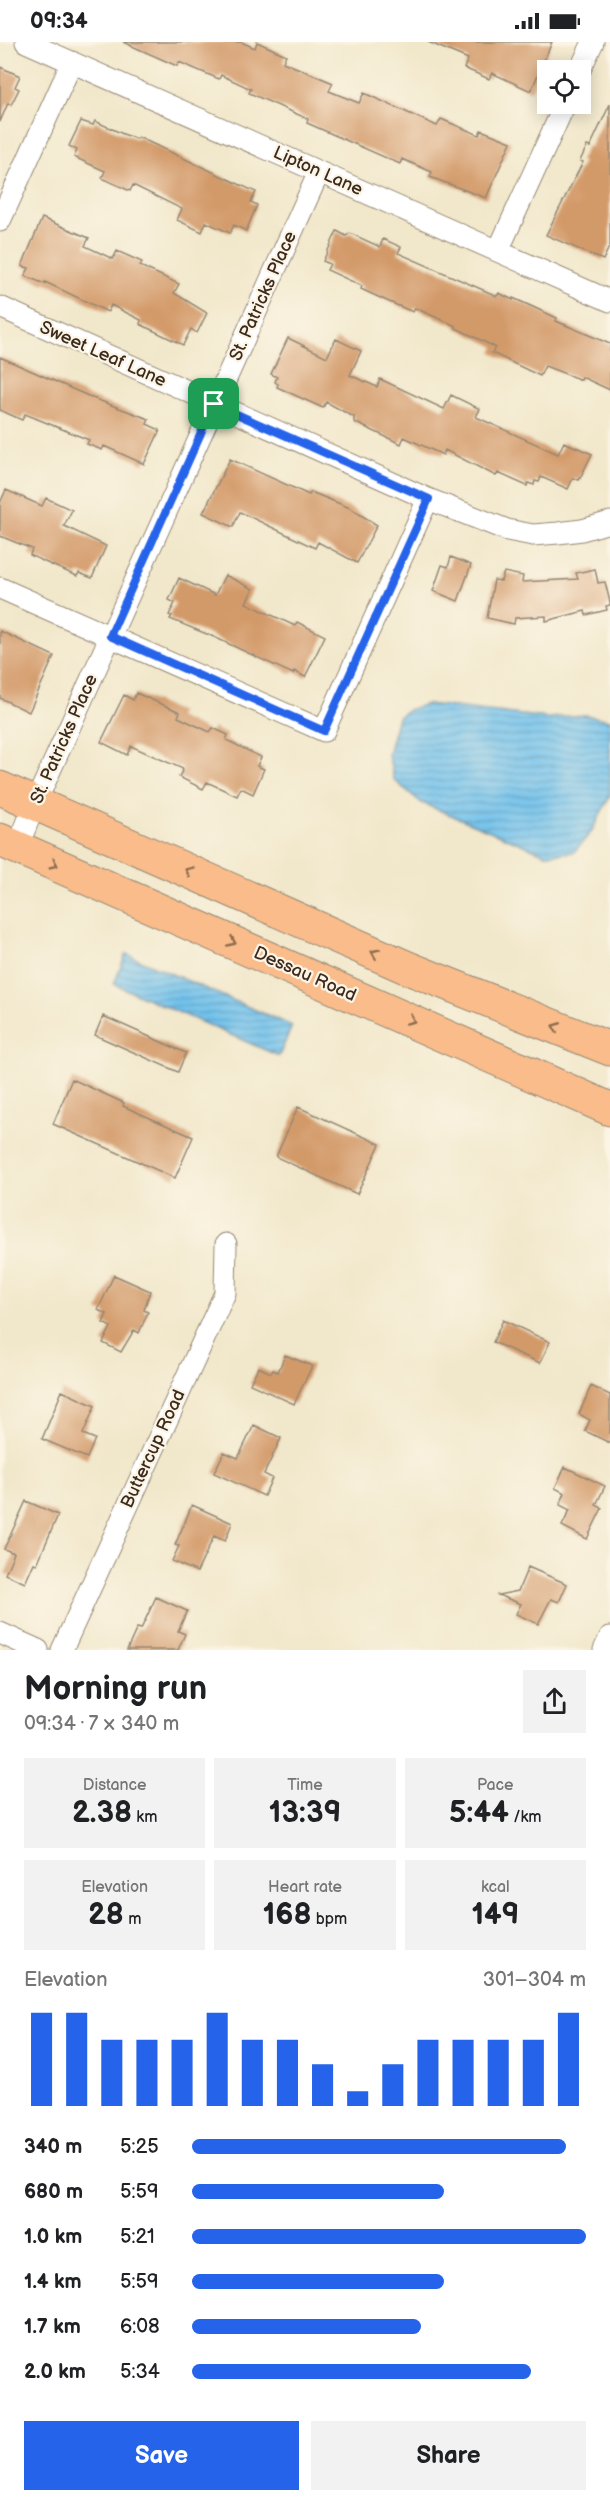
<!DOCTYPE html>
<html lang="en">
<head>
<meta charset="utf-8">
<style>
	:root { --surface:#fff; --page:#f2f2f2; --text:#202124; --muted:#757577; --accent:#2563eb }
	body { margin:0; font-family:"Balsamiq Sans",sans-serif; background:var(--page); color:var(--text); height:100vh; display:flex; flex-direction:column; font-size:22px; white-space:nowrap }
	* { box-sizing:border-box; margin:0 }
	p { font-size:20px; color:var(--muted) }
	.icon { flex:none; width:33px; height:33px; fill:none; stroke:currentColor; stroke-width:2; stroke-linecap:round; stroke-linejoin:round }
	.map { position:relative; height:1608px; overflow:hidden }
	.panel { display:flex; flex-direction:column; background:var(--surface); flex:1 }
	.panel>* { flex:none }
	.fabs { position:absolute; left:537px; top:18px; display:grid; gap:12px }
	.fabs a { display:grid; place-items:center; width:54px; height:54px; border-radius:0px; background:var(--surface); box-shadow:0 3px 15px #0003; font-size:30px }
	.pin { position:absolute; display:grid; place-items:center; width:51px; height:51px; color:#fff; margin:-26px; border-radius:12px; box-shadow:0 3px 9px #0006 }
	.round { display:grid; place-items:center; flex:none; width:63px; height:63px; border-radius:0px; background:var(--page) }
	.headline { display:flex; align-items:center; justify-content:space-between; height:102px; padding:0 24px }
	h1 { font-size:33px; font-weight:600; line-height:45px }
	.figures { display:grid; grid-template-columns:repeat(3,1fr); gap:9px; height:102px; padding:6px 24px }
	.figures div { display:grid; align-content:center; border-radius:0px; background:var(--page); text-align:center }
	.figures b { font-size:30px; font-weight:600 }
	.figures small { font-size:16px; font-weight:400 }
	.figures p { font-size:16px }
	.chart { height:168px; padding:12px 24px }
	.chart p { display:flex; justify-content:space-between }
	.chart svg { width:100%; height:108px; margin-top:6px; stroke:var(--accent); stroke-width:6 }
	.button { display:flex; gap:12px; margin-top:auto; padding:12px 24px }
	.button a { flex:1; height:69px; border-radius:0px; background:var(--accent); color:#fff; font-size:24px; font-weight:600; line-height:69px; text-align:center }
	.button a+a { background:var(--page); color:var(--text) }
	ul { padding:0 24px; list-style:none; font-size:20px }
	li { display:grid; grid-template-columns:96px 72px 1fr; align-items:center; height:45px }
	li i { height:15px; border-radius:8px; background:var(--accent) }
	.status { display:flex; justify-content:space-between; align-items:center; height:42px; padding:0 30px; background:var(--surface); direction:ltr }
	.status svg { height:16px; fill:currentColor }
	.map>svg:first-child { display:block }
	.water { fill:url(#water-rules); stroke:#567686; stroke-width:1.5 }
	.building { fill:#d39a69 }
	.lines { fill:none; stroke-linecap:round; stroke-linejoin:round }
	.street-casing { stroke:#968874; stroke-width:23 }
	.primary-casing { stroke:#968874; stroke-width:35 }
	.street { stroke:#fff; stroke-width:21 }
	.primary { stroke:#f9bc8a; stroke-width:33 }
	.oneway { stroke:#906c4f }
	.route-casing { stroke:#fff; stroke-width:12 }
	.route { stroke:#2563eb; stroke-width:8 }
	.labels { text-anchor:middle; dominant-baseline:central; stroke-width:4.5; stroke-linejoin:round; paint-order:stroke }
	.street-label { font-size:18px; fill:#3b2a1e; stroke:#fcf5e5 }
</style>
</head>
<body>
<div class="status"><b>09:34</b><svg viewBox="0 0 49 12"><path d="M0 12V9h3v3zM5 12V6h3v6zM10 12V3h3v9zM15 12V0h3v12zM26 1h20v11H26zM47 4h2v5h-2z"/></svg></div>
<div class="map">
<svg width="610" height="1608" viewBox="0 0 610 1608">
	<defs>
		<pattern id="water-rules" width="6" height="5" patternUnits="userSpaceOnUse" patternTransform="scale(1.5)"><rect width="6" height="5" fill="#72c2ed"/><path d="M0 2.5h6" fill="none" stroke="#5f9ebf"/></pattern>
	</defs>
	<rect width="100%" height="100%" fill="#fcf5e5"/>
	<filter id="ink" filterUnits="userSpaceOnUse"><feTurbulence type="fractalNoise" baseFrequency=".0167" numOctaves="2"/><feDisplacementMap in="SourceGraphic" scale="12" xChannelSelector="R" yChannelSelector="G"/><feConvolveMatrix kernelMatrix="1 2 1 2 8 2 1 2 1" color-interpolation-filters="sRGB"/></filter>
	<filter id="wash" filterUnits="userSpaceOnUse"><feTurbulence type="fractalNoise" baseFrequency=".008" numOctaves="4" result="noise"/><feDisplacementMap in="SourceGraphic" scale="24" xChannelSelector="R" yChannelSelector="G"/><feGaussianBlur stdDeviation="1.35" result="paint"/><feColorMatrix in="noise" values="0 0 0 0 0 0 0 0 0 0 0 0 0 0 0 0 0 1.4 0 .05"/><feComposite in="paint" operator="in"/></filter>
	<g filter="url(#wash)">
		<rect width="100%" height="100%" fill="#f1e7ca"/>
		<path class="water" d="M427 662 548 676 585 673 610 678V754L591 790 574 810 546 812 422 761 394 738 388 712 398 675 408 668Z
			M126 912 292 984 279 1014 114 942Z"/>
		<g id="blocks">
			<path class="building" d="M123 0H241L255 6 257 0 286 13 283 20 333 41 329 49 359 61 364 51 437 84 441 77 479 93 481 88 511 100 486 156 430 135 432 130 402 117 400 122 307 81 308 77 249 51 251 47 221 33 219 37 179 20 177 24Z
				M428 0H552L531 49 492 31 489 37 464 26 468 17Z
				M0 25 20 34 15 45 19 47 11 63 8 61 0 80Z
				M610 62V203L603 218 546 193 583 120 580 119 587 104 590 105Z
				M81 79 93 83 95 79 123 92 137 97 138 95 256 150 251 160 257 163 246 189 234 183 230 191 206 180 202 190 177 178 182 167 133 143 130 149 102 136 105 129 74 115 77 108 69 104Z
				M42 176 89 196 85 204 113 217 117 209 142 220 140 224 179 242 174 251 207 271 197 291 191 287 183 303 140 282 141 278 111 263 108 270 45 240V242L25 234 29 226 22 224Z
				M337 189 346 194 350 191 380 205 383 197 401 205 398 211 497 254 499 251 513 258V256L557 276 556 279 610 302V348L582 335 581 338 545 324 540 334 492 311 495 305 456 286V284L415 266 413 270 387 259 361 247 362 244 327 228 330 222 323 219Z
				M288 296 327 315 336 297 361 309 350 333 377 345 380 337 444 367 451 353 480 367 476 375 558 412 564 400 592 412 579 438 573 436 568 447 541 435 539 440 535 439 534 443 528 441 527 444 498 431 496 434 445 408 443 413 404 395 401 402 354 380V375L326 360 323 366 277 345 278 342 275 340 277 335 271 332Z
				M0 315 95 357 149 377 147 382 160 388 144 422 104 404 102 408 87 402 89 398 25 372 22 378 0 368Z
				M230 417 309 453 311 450 350 466 377 483 357 521 318 500 315 506 240 470 233 485 203 471Z
				M6 448 42 464 46 456 72 468 64 484 106 504 92 536 79 531 77 534 47 521 30 513 32 507 0 494V461Z
				M451 515 471 523 458 559 433 549 442 523 448 525Z
				M595 527 598 541 605 540 610 560V563L606 564 607 568 586 573 585 569 546 579V574L515 576 514 582 487 576 494 538 501 539 504 530 523 534 522 540 578 537 576 531Z
				M225 533 253 547 246 561 295 584 297 580 325 594 305 635 294 629 293 632 214 595 170 577 172 574 169 573 175 561 169 558 179 536 215 553Z
				M0 589 54 614 29 670 0 656Z
				M136 651 180 670 178 675 210 690 213 686 228 693 226 698 261 715 257 724 264 727 253 752 241 746 237 754 207 740 203 747 179 735 183 727 131 704 127 713 101 700 124 653 133 658Z
				M103 974 186 1011 178 1030 95 993Z
				M72 1037 124 1061 123 1064 193 1095 175 1136 53 1082Z
				M298 1065 380 1102 357 1152 276 1115Z
				M114 1233 150 1249 144 1268 148 1270 139 1291 134 1288 121 1310 103 1301 111 1285 103 1281 107 1272 98 1268Z
				M503 1278 550 1300 540 1321 493 1300Z
				M285 1313 312 1324 294 1362 250 1342 258 1325 271 1331 273 1328 278 1330Z
				M591 1344 610 1353V1401L585 1389 590 1378 579 1372Z
				M62 1349 95 1364 83 1392 95 1397 87 1416 42 1397Z
				M254 1383 281 1396 264 1432 272 1436 264 1454 214 1431 224 1410 238 1416Z
				M565 1425 605 1444 596 1463 602 1466 587 1497 562 1484 570 1468 560 1463 565 1451 555 1446Z
				M26 1459 58 1473 37 1522 34 1521 25 1541 5 1532 14 1511 4 1507Z
				M192 1463 232 1481 225 1499 214 1494 197 1530 172 1519 179 1504 175 1503Z
				M528 1525 567 1542 559 1560 551 1557 538 1582 516 1572 521 1562 498 1553 518 1549Z
				M156 1555 187 1569 178 1589 185 1592 178 1608H127L137 1586 141 1587Z"/>
		</g>
	</g>
	<g filter="url(#ink)">
		<use href="#blocks" fill-opacity="0" stroke="#968874" stroke-width="1.5"/>
		<g class="lines">
			<g class="street-casing">
				<path id="street" d="M26 0 610 259
					M580 28 593 0
					M0 179 72 20
					M498 209 565 62
					M0 265 428 457 507 488 533 493 558 491 582 488 610 480
					M0 546 324 689 428 457
					M17 806 35 762 319 130
					M0 1591 38 1608
					M62 1608 225 1251 226 1202
					M604 1608 610 1595"/>
			</g>
			<g class="primary-casing">
				<path id="primary" d="M0 746 408 926 610 1007
					M0 798 610 1067"/>
			</g>
			<use href="#street" class="street"/>
			<use href="#primary" class="primary"/>
		</g>
		<defs><path id="oneway-chevron" d="M-2-3.5L2.5 0L-2 3.5" fill="none" stroke-width="1.6" stroke-linecap="round" stroke-linejoin="round" transform="scale(1.5)"/></defs>
		<g class="oneway">
			<use href="#oneway-chevron" transform="translate(54 822) rotate(24)"/>
			<use href="#oneway-chevron" transform="translate(189 829) rotate(-156)"/>
			<use href="#oneway-chevron" transform="translate(232 900) rotate(24)"/>
			<use href="#oneway-chevron" transform="translate(375 911) rotate(-156)"/>
			<use href="#oneway-chevron" transform="translate(411 978) rotate(24)"/>
			<use href="#oneway-chevron" transform="translate(556 985) rotate(-158)"/>
		</g>
	</g>
	<g class="lines" filter="url(#ink)">
		<g class="route-casing">
			<path id="route" d="M214 362 429 457 324 689 110 594Z"/>
		</g>
		<use href="#route" class="route"/>
	</g>
	<g class="labels">
		<g class="street-label">
			<text transform="translate(318 129) rotate(24)">Lipton Lane</text>
			<text transform="translate(263 254) rotate(-66)">St. Patricks Place</text>
			<text transform="translate(103 312) rotate(24)">Sweet Leaf Lane</text>
			<text transform="translate(64 697) rotate(-66)">St. Patricks Place</text>
			<text transform="translate(305 932) rotate(24)">Dessau Road</text>
			<text transform="translate(153 1407) rotate(-65)">Buttercup Road</text>
		</g>
	</g>
</svg>
<div class="fabs">
<a><svg class="icon" aria-label="locate" viewBox="0 0 24 24"><circle cx="12" cy="12" r="6"/><path d="M12 2v4M12 18v4M2 12h4M18 12h4"/></svg></a>
</div>
<div class="pin" style="left:214px;top:362px;background:#1e9e55"><svg class="icon" aria-label="arrive" viewBox="0 0 24 24"><path d="M6 21V4h12l-3 4 3 4H6"/></svg></div>
</div>
<section class="panel">
<div class="headline"><div><h1>Morning run</h1><p>09:34 · 7 × 340 m</p></div><a class="round"><svg class="icon" aria-label="share" viewBox="0 0 24 24"><path d="M12 15V3M7 8l5-5 5 5M5 13v7h14v-7"/></svg></a></div>
<div class="figures">
<div><p>Distance</p><b>2.38<small> km</small></b></div>
<div><p>Time</p><b>13:39</b></div>
<div><p>Pace</p><b>5:44<small> /km</small></b></div>
</div>
<div class="figures">
<div><p>Elevation</p><b>28<small> m</small></b></div>
<div><p>Heart rate</p><b>168<small> bpm</small></b></div>
<div><p>kcal</p><b>149</b></div>
</div>
<div class="chart"><p><span>Elevation</span>301–304 m</p>
<svg viewBox="0 0 160 44" preserveAspectRatio="none"><path d="M5 44V6M15 44V6M25 44V17M35 44V17M45 44V17M55 44V6M65 44V17M75 44V17M85 44V27M95 44V38M105 44V27M115 44V17M125 44V17M135 44V17M145 44V17M155 44V6"/></svg>
</div>
<ul>
<li><b>340 m</b>5:25<i style="width:95%"></i></li>
<li><b>680 m</b>5:59<i style="width:64%"></i></li>
<li><b>1.0 km</b>5:21<i style="width:100%"></i></li>
<li><b>1.4 km</b>5:59<i style="width:64%"></i></li>
<li><b>1.7 km</b>6:08<i style="width:58%"></i></li>
<li><b>2.0 km</b>5:34<i style="width:86%"></i></li>
</ul>
<div class="button"><a>Save</a><a>Share</a></div>
</section>
</body>
</html>
